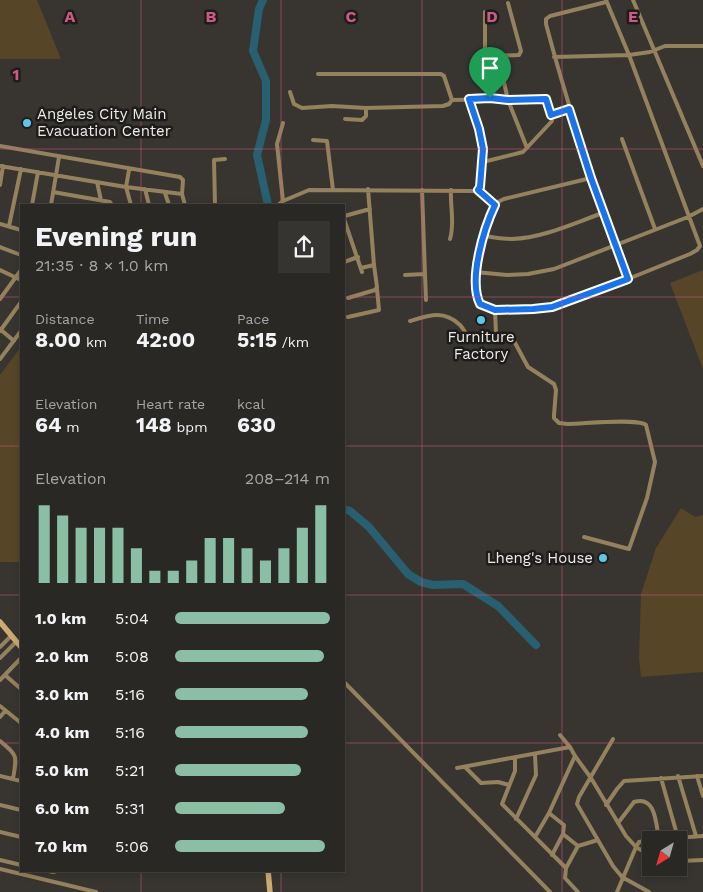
<!DOCTYPE html>
<html lang="en">
<head>
<meta charset="utf-8">
<style>
	:root { --surface:#2a2824; --page:#363431; --text:#f1f3f6; --muted:#a5a6a6; --line:#464441; --accent:#8abfa5 }
	body { margin:0; font-family:"Work Sans",sans-serif; background:var(--page); color:var(--text); height:100vh; display:flex; flex-direction:column; font-size:19px; white-space:nowrap }
	* { box-sizing:border-box; margin:0 }
	p { font-size:16px; color:var(--muted) }
	.icon { flex:none; width:28px; height:28px; fill:none; stroke:currentColor; stroke-width:2; stroke-linecap:round; stroke-linejoin:round }
	.map { position:relative; flex:1; overflow:hidden }
	.side { position:absolute; left:20px; top:204px; width:325px; height:668px; display:flex; flex-direction:column; background:var(--surface); border-radius:0px; box-shadow:0 2px 8px #0003,0 0 0 1px var(--line) }
	.side>* { flex:none }
	.needle { width:32px; rotate:217deg }
	.tools { position:absolute; left:642px; top:831px; display:grid; gap:10px }
	.tools a { display:grid; place-items:center; width:45px; height:45px; border-radius:0px; background:var(--surface); box-shadow:0 2px 8px #0003,0 0 0 1px var(--line); font-size:25px }
	.pin { position:absolute; display:grid; place-items:center; width:42px; height:42px; color:#fff; margin:-51px -21px; border-radius:50% 50% 50% 0; rotate:-45deg; box-shadow:0 0 5px #0007 }
	.pin .icon { rotate:45deg }
	.round { display:grid; place-items:center; flex:none; width:52px; height:52px; border-radius:0px; background:var(--page) }
	.headline { display:flex; align-items:center; justify-content:space-between; height:85px; padding:0 15px }
	h1 { font-size:28px; font-weight:700; line-height:38px }
	.stats { display:grid; grid-template-columns:repeat(3,1fr); gap:8px; height:85px; padding:5px 15px }
	.stats div { display:grid; align-content:center }
	.stats b { font-size:21px; font-weight:700 }
	.stats small { font-size:14px; font-weight:400 }
	.stats p { font-size:14px }
	.chart { height:140px; padding:10px 15px }
	.chart p { display:flex; justify-content:space-between }
	.chart svg { width:100%; height:90px; margin-top:5px; stroke:var(--accent); stroke-width:6 }
	ul { padding:0 15px; list-style:none; font-size:16px }
	li { display:grid; grid-template-columns:80px 60px 1fr; align-items:center; height:38px }
	li i { height:12px; border-radius:6px; background:var(--accent) }
	.map>svg:first-child { display:block }
	.green { fill:#564627 }
	.lines { fill:none; stroke-linecap:round; stroke-linejoin:round }
	.river { stroke:#286071; stroke-width:8 }
	.street { stroke:#94815d; stroke-width:4 }
	.secondary { stroke:#caab70; stroke-width:5.5 }
	.route-casing { stroke:#fff; stroke-width:10 }
	.route { stroke:#1a73e8; stroke-width:6 }
	.grid { fill:none; stroke:#cf5885; stroke-width:1; stroke-opacity:0.55 }
	.poi-dot { fill:#5dc7e8; stroke:#1e1c1a; stroke-width:2 }
	.labels { text-anchor:middle; dominant-baseline:central; stroke-width:5; stroke-linejoin:round; paint-order:stroke }
	.poi-label { font-size:15px; fill:#edece8; stroke:#1e1c1a; text-anchor:start }
	.grid-label { font-size:16px; text-anchor:middle; font-weight:bold; fill:#cf5885; stroke:#1e1c1a; stroke-width:5; stroke-linejoin:round; paint-order:stroke }
</style>
</head>
<body>
<div class="map">
<svg width="703" height="892" viewBox="0 0 703 892">
	<rect width="100%" height="100%" fill="#383530"/>
	<path class="green" d="M0 0H37L61 59H0Z
		M703 270V369L670 283Z
		M21 347V562H0V375Z
		M681 508 695 517 703 515V672L641 677 639 658 641 594 656 548Z"/>
	<g class="lines">
		<path class="river" d="M263 0 259 9 253 51 266 81V120L257 155 268 205
			M344 509 350 511 369 527 408 574 421 582 433 585 463 584 498 606 536 645"/>
		<path class="street" d="M633 0 703 166
			M606 2 550 16 546 19V24C569 111 597 195 628 279
			M485 12V53L490 56 519 55 521 51 508 3
			M498 56 508 100 527 148
			M554 57 629 55 650 52 665 46H703
			M318 74H441L444 76 452 100
			M469 99C476 120 484 139 483 162
			M551 115 569 109
			M345 119 362 120 366 116V108
			M283 123 277 144 283 201
			M622 139 655 229
			M313 140 327 141 333 190
			M0 146 180 177 183 180 182 194 185 205
			M0 166 126 187 182 194
			M129 170 126 187 131 205
			M591 178 504 199 498 202 493 208 477 262 475 272 477 299 480 304 495 310 533 309 552 307 628 279 690 254 697 250 700 246 629 55 606 0
			M97 182 102 205
			M0 185 3 166
			M145 189 149 205
			M478 190 495 205
			M53 192 110 202 112 205
			M165 193 169 205
			M32 205 38 172
			M51 205 59 157
			M215 205 214 160 225 159
			M278 205 283 201 309 190 473 191 478 190 483 162 523 152 552 121 546 100 544 98 452 100 449 104 443 106 366 108 332 106 302 108 294 104 290 92
			M0 224 21 230
			M9 226 21 169
			M484 236C493 237 503 239 512 239 543 238 574 223 603 213
			M450 239C455 223 450 207 451 190
			M0 247 21 255
			M344 262 358 257
			M361 268 374 265 368 189
			M0 270 21 280
			M362 272 344 219 345 216 348 215 370 209
			M475 272 507 275 528 274 554 269 688 217 703 209
			M425 274 426 300
			M405 275 425 274 422 190
			M348 298 375 290 377 287 374 265
			M0 299 21 270
			M495 310 496 334
			M348 317 379 310 377 289
			M410 321C430 315 444 310 460 325 464 329 466 335 470 338L487 337 496 334 505 335 514 341 528 367 554 384 556 390 554 415V418L559 423 568 424C583 424 636 418 646 425L655 462 647 498 629 549 584 537
			M0 329 14 341
			M0 331 21 302
			M0 359 21 331
			M0 647 11 636
			M0 658 16 642
			M5 675 21 689
			M0 680 21 658
			M344 682 550 892
			M0 706 21 723
			M0 717 5 711
			M560 735 570 747 575 756 591 778 626 836 636 847 651 856
			M613 739 579 797 577 804 613 866 622 877 649 892
			M0 741C18 756 17 755 13 779
			M515 757V771L502 804 566 868
			M465 767 481 783 498 782 509 785
			M457 768 570 747
			M0 776 21 781
			M678 776 696 836
			M697 776 703 796
			M661 778 678 838
			M0 805 21 810
			M606 805 617 789 624 781 703 776
			M549 813 564 825 563 834 578 846
			M516 819 536 775 535 754
			M618 823 634 802C656 795 656 824 659 840
			M0 832 21 837
			M535 837 549 813 575 756
			M552 855 563 834
			M0 860 21 865
			M679 861 703 860
			M0 869 96 892
			M44 870 53 872 60 870
			M578 892 565 878 566 868 578 846 598 840
			M617 892 636 847 639 842 649 840 703 836"/>
		<path class="secondary" d="M0 622 21 647
			M268 870 270 892"/>
	</g>
	<g class="lines">
		<g class="route-casing">
			<path id="route" d="M490 98 508 100 546 99 551 115 569 109 591 178 628 279 552 307 533 309 495 310 480 304C468 280 484 228 495 205L478 190 480 187 483 149 479 129 469 99Z"/>
		</g>
		<use href="#route" class="route"/>
	</g>
	<path class="grid" d="M141 0V205M281 0V205M422 0V892M562 0V892M0 149H703M0 297H21M344 297H703M0 446H21M344 446H703M0 595H21M344 595H703M0 743H21M344 743H703M141 870V892M281 870V892"/>
	<g class="poi-dot">
		<circle cx="27" cy="123" r="5"/>
		<circle cx="481" cy="320" r="5"/>
		<circle cx="603" cy="558" r="5"/>
	</g>
	<g class="labels">
		<g class="poi-label">
			<text x="37" y="114">Angeles City Main<tspan x="37" dy="17">Evacuation Center</tspan></text>
			<text x="481" y="337" text-anchor="middle">Furniture<tspan x="481" dy="17">Factory</tspan></text>
			<text x="593" y="558" text-anchor="end">Lheng's House</text>
		</g>
	</g>
	<g class="grid-label">
		<text x="70" y="22">A</text>
		<text x="211" y="22">B</text>
		<text x="351" y="22">C</text>
		<text x="492" y="22">D</text>
		<text x="633" y="22">E</text>
		<text x="16" y="80">1</text>
	</g>
</svg>
<div class="tools">
<a><svg class="needle" viewBox="-14 -14 28 28"><path d="M0-13l5 13h-10z" fill="#e53935"/><path d="M0 13l5-13h-10z" fill="#a5a6a6"/></svg></a>
</div>
<div class="pin" style="left:490px;top:98px;background:#1e9e55"><svg class="icon" aria-label="arrive" viewBox="0 0 24 24"><path d="M6 21V4h12l-3 4 3 4H6"/></svg></div>
<section class="side">
<div class="headline"><div><h1>Evening run</h1><p>21:35 · 8 × 1.0 km</p></div><a class="round"><svg class="icon" aria-label="share" viewBox="0 0 24 24"><path d="M12 15V3M7 8l5-5 5 5M5 13v7h14v-7"/></svg></a></div>
<div class="stats">
<div><p>Distance</p><b>8.00<small> km</small></b></div>
<div><p>Time</p><b>42:00</b></div>
<div><p>Pace</p><b>5:15<small> /km</small></b></div>
</div>
<div class="stats">
<div><p>Elevation</p><b>64<small> m</small></b></div>
<div><p>Heart rate</p><b>148<small> bpm</small></b></div>
<div><p>kcal</p><b>630</b></div>
</div>
<div class="chart"><p><span>Elevation</span>208–214 m</p>
<svg viewBox="0 0 160 44" preserveAspectRatio="none"><path d="M5 44V6M15 44V11M25 44V17M35 44V17M45 44V17M55 44V27M65 44V38M75 44V38M85 44V33M95 44V22M105 44V22M115 44V27M125 44V33M135 44V27M145 44V17M155 44V6"/></svg>
</div>
<ul>
<li><b>1.0 km</b>5:04<i style="width:100%"></i></li>
<li><b>2.0 km</b>5:08<i style="width:96%"></i></li>
<li><b>3.0 km</b>5:16<i style="width:86%"></i></li>
<li><b>4.0 km</b>5:16<i style="width:86%"></i></li>
<li><b>5.0 km</b>5:21<i style="width:81%"></i></li>
<li><b>6.0 km</b>5:31<i style="width:71%"></i></li>
<li><b>7.0 km</b>5:06<i style="width:97%"></i></li>
</ul>
</section>
</div>
</body>
</html>
